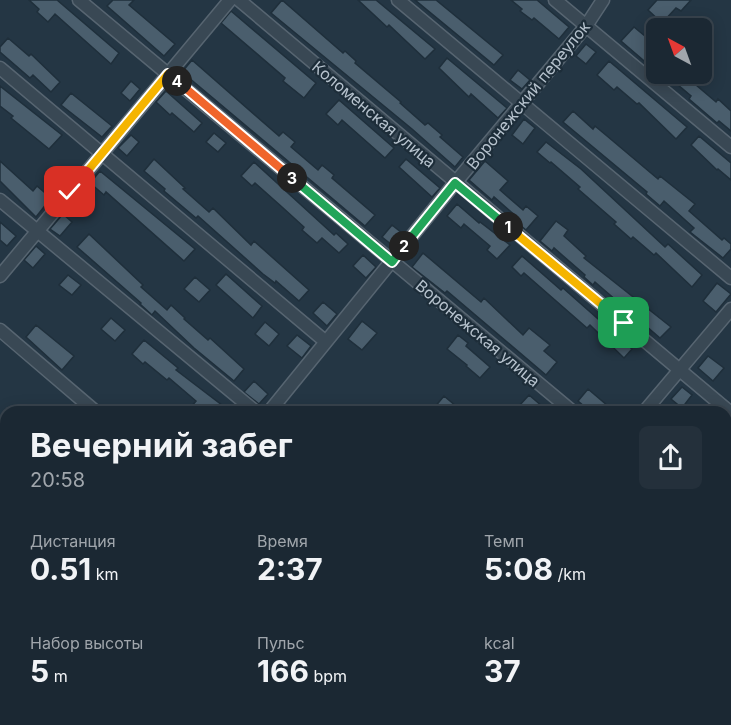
<!DOCTYPE html>
<html lang="ru">
<head>
<meta charset="utf-8">
<style>
	:root { --surface:#1b2833; --page:#24303b; --text:#f1f3f6; --muted:#a0a6ac; --line:#39444e }
	body { margin:0; font-family:Inter,sans-serif; background:var(--page); color:var(--text); height:100vh; display:flex; flex-direction:column; font-size:22px; white-space:nowrap }
	* { box-sizing:border-box; margin:0 }
	p { font-size:20px; color:var(--muted) }
	.icon { flex:none; width:33px; height:33px; fill:none; stroke:currentColor; stroke-width:2; stroke-linecap:round; stroke-linejoin:round }
	.map { position:relative; flex:1; overflow:hidden }
	.details { position:absolute; left:0px; top:406px; width:732px; height:320px; display:flex; flex-direction:column; background:var(--surface); border-radius:18px 18px 0 0; box-shadow:0 3px 15px #0003,0 0 0 2px var(--line) }
	.details>* { flex:none }
	.needle { width:39px; rotate:319deg }
	.tools { position:absolute; left:646px; top:18px; display:grid; gap:12px }
	.tools a { display:grid; place-items:center; width:66px; height:66px; border-radius:9px; background:var(--surface); box-shadow:0 3px 15px #0003,0 0 0 2px var(--line); font-size:30px }
	.pin { position:absolute; display:grid; place-items:center; width:51px; height:51px; color:#fff; margin:-26px; border-radius:12px; box-shadow:0 3px 9px #0006 }
	.km { position:absolute; width:30px; height:30px; margin:-15px; border-radius:50%; background:#222; color:#fff; font-size:16px; line-height:30px; text-align:center }
	.round { display:grid; place-items:center; flex:none; width:63px; height:63px; border-radius:9px; background:var(--page) }
	.overview { display:flex; align-items:center; justify-content:space-between; height:102px; padding:0 30px }
	h1 { font-size:33px; font-weight:700; line-height:45px }
	.metrics { display:grid; grid-template-columns:repeat(3,1fr); gap:9px; height:102px; padding:6px 30px }
	.metrics div { display:grid; align-content:center }
	.metrics b { font-size:30px; font-weight:700 }
	.metrics small { font-size:16px; font-weight:400 }
	.metrics p { font-size:16px }
	.map>svg:first-child { display:block }
	.building { fill:#4a5e6d; stroke:#1f2f3b; stroke-width:1.5 }
	.lines { fill:none; stroke-linecap:round; stroke-linejoin:round }
	.minor-casing { stroke:#576571; stroke-width:15 }
	.minor { stroke:#394854; stroke-width:12 }
	.split-1-casing { stroke:#fff; stroke-width:12 }
	.split-2-casing { stroke:#fff; stroke-width:12 }
	.split-3-casing { stroke:#fff; stroke-width:12 }
	.split-4-casing { stroke:#fff; stroke-width:12 }
	.split-5-casing { stroke:#fff; stroke-width:12 }
	.split-1 { stroke:#f5b400; stroke-width:8 }
	.split-2 { stroke:#22a559; stroke-width:8 }
	.split-3 { stroke:#22a559; stroke-width:8 }
	.split-4 { stroke:#f0652b; stroke-width:8 }
	.split-5 { stroke:#f5b400; stroke-width:8 }
	.labels { text-anchor:middle; dominant-baseline:central; stroke-width:4.5; stroke-linejoin:round; paint-order:stroke }
	.street-label { font-size:16px; fill:#b6c2cd; stroke:#1d2d39 }
</style>
</head>
<body>
<div class="map">
<svg width="731" height="725" viewBox="0 0 731 725">
	<rect width="100%" height="100%" fill="#243644"/>
	<path class="building" d="M29 0H57L119 53 111 64 55 14 48 22 37 12 39 9Z
		M113 0H134L129 5 175 44 164 56 107 6Z
		M282 0 343 53 345 51 356 61 355 63 401 102 400 103 425 125 428 123 442 135 440 137 463 157 455 167 412 129 271 13Z
		M358 0H376L435 49 425 59 389 25 387 27Z
		M415 0H436L503 55 494 65Z
		M511 0H537L569 27 559 39 534 18 532 20 520 11 522 9Z
		M657 0H691L681 11 676 8 662 23 648 10Z
		M231 11 316 83 304 98 283 81 285 78 221 23Z
		M634 27 657 46V72L621 41Z
		M8 38 29 56 31 54 60 82 51 92 33 75 30 78 0 52V47Z
		M586 44 596 52 586 64 576 56Z
		M447 58 507 108 498 118 471 94 469 97 439 68Z
		M192 60 279 136 283 132 295 142 291 147 318 170 322 165 334 175 332 178 375 215 365 226 182 72Z
		M609 61 687 127 676 139 639 103 637 104 617 87 614 90 597 75Z
		M518 70 530 80 522 89 510 80Z
		M675 74H683L716 102 718 99 731 111V131L719 121 717 123 689 99 691 96 671 79Z
		M131 81 140 89 130 101 121 93Z
		M0 86 62 135 49 149 11 118 13 116 0 106Z
		M166 91 202 123 194 132 172 113 170 115 156 102Z
		M71 93 112 126 102 137 61 105Z
		M339 100 394 148 385 158 342 120 338 125 326 114Z
		M573 111 593 129 595 126 607 136 658 179 660 176 695 204 689 211 722 240 724 238 731 244V249L723 258 690 232 694 228 664 201 660 206 646 194 647 192 563 122Z
		M524 119 535 128 523 144 512 135Z
		M214 133 226 143 218 152 206 142Z
		M131 135 139 142 127 156 118 148Z
		M699 136 731 163V180L718 169 717 170 691 145Z
		M546 142 581 169 665 247 668 244 702 275 692 287 656 253 654 255 633 237 631 239 614 224 616 222 578 189 580 187 551 162 550 163 537 152Z
		M154 159 185 188 183 189 209 212 213 208 251 245 254 241 309 290 299 301 276 281 275 283 263 274 198 216 196 218 164 191 165 189 144 171Z
		M406 159 440 188 432 197 399 167Z
		M0 161 33 191 37 186 51 198 36 217 0 181Z
		M485 161 508 181 500 190 523 210 526 206 538 216 526 230 514 220 517 217 494 197 492 200 469 180Z
		M254 162 334 235 336 233 348 244 339 253 322 238 317 243 302 230 304 227 282 207 255 183 252 186 241 176Z
		M100 171 195 249 184 261 106 192 104 195 90 183Z
		M457 204 479 223 480 222 510 245 497 259 487 250 490 246 464 224 461 228 447 216Z
		M63 214 72 222 60 236 50 229Z
		M556 221 568 230 564 236 586 256 584 258 671 327 660 338 595 282 593 285 584 277 585 275 554 248 552 251 540 241Z
		M0 222 16 236 7 246 0 240Z
		M392 225 402 233 392 245 382 237Z
		M89 234 143 285 141 287 167 310 171 305 185 318 184 319 208 340 210 338 244 369 234 381 194 348 155 311 152 315 140 304 141 303 77 247Z
		M36 246 45 254 33 268 24 260Z
		M423 253 481 302 484 298 523 335 529 328 550 345 544 351 557 362 546 375 447 291 445 293 412 267Z
		M363 255 376 267 366 278 353 266Z
		M522 256 561 290 563 288 632 349 624 358 590 325 587 328 524 273 521 276 512 267Z
		M226 274 262 306 253 318 216 285Z
		M68 275 81 285 72 295 59 285Z
		M195 277 210 290 199 302 184 289Z
		M717 283 731 294 716 312 703 301Z
		M323 302 337 314 327 326 313 313Z
		M111 318 125 330 115 341 101 329Z
		M362 321 377 333 362 350 348 339Z
		M265 322 279 334 269 346 255 334Z
		M36 325 74 356 62 370 26 337Z
		M297 335 311 346 302 358 287 346Z
		M458 335 468 343 466 346 490 367 480 378 466 366 467 365 447 349Z
		M144 340 178 368 176 370 231 412H187L196 401 169 378 167 380 145 362 143 364 132 354Z
		M708 356 724 368 713 381 698 368Z
		M254 381 268 394 259 404 244 392Z
		M682 387 692 395 682 408 671 399Z
		M588 389 615 412H591L578 401Z
		M529 395 543 407 538 412H526L519 406Z
		M444 396 463 412H439L434 408Z"/>
	<g class="lines">
		<g class="minor-casing">
			<path id="minor" d="M79 0 573 412
				M239 0 731 413
				M398 0 731 278
				M555 0 731 147
				M0 68 326 342
				M0 200 256 412
				M0 276 230 0
				M0 330 96 412
				M269 412 455 183 586 26 603 0
				M644 412 731 309
				M0 468 6 474
				M726 540 731 544
				M726 674 731 678
				M282 720V725
				M460 720 466 725
				M624 720 630 725
				M385 725 389 720"/>
		</g>
		<use href="#minor" class="minor"/>
	</g>
	<g class="lines">
		<g class="split-1-casing">
			<path id="split-1" d="M508 227 624 323"/>
		</g>
		<g class="split-2-casing">
			<path id="split-2" d="M404 246 455 183 508 227"/>
		</g>
		<g class="split-3-casing">
			<path id="split-3" d="M292 178 392 262 404 246"/>
		</g>
		<g class="split-4-casing">
			<path id="split-4" d="M177 81 292 178"/>
		</g>
		<g class="split-5-casing">
			<path id="split-5" d="M70 192 168 74 177 81"/>
		</g>
		<use href="#split-1" class="split-1"/>
		<use href="#split-2" class="split-2"/>
		<use href="#split-3" class="split-3"/>
		<use href="#split-4" class="split-4"/>
		<use href="#split-5" class="split-5"/>
	</g>
	<g class="labels">
		<g class="street-label">
			<text transform="translate(528 95) rotate(-51)">Воронежский переулок</text>
			<text transform="translate(374 114) rotate(40)">Коломенская улица</text>
			<text transform="translate(478 333) rotate(40)">Воронежская улица</text>
		</g>
	</g>
</svg>
<div class="tools">
<a><svg class="needle" viewBox="-14 -14 28 28"><path d="M0-13l5 13h-10z" fill="#e53935"/><path d="M0 13l5-13h-10z" fill="#a0a6ac"/></svg></a>
</div>
<div class="pin" style="left:624px;top:323px;background:#1e9e55"><svg class="icon" aria-label="arrive" viewBox="0 0 24 24"><path d="M6 21V4h12l-3 4 3 4H6"/></svg></div>
<div class="pin" style="left:70px;top:192px;background:#d93025"><svg class="icon" aria-label="check" viewBox="0 0 24 24"><path d="M5 12l5 5 9-10"/></svg></div>
<b class="km" style="left:508px;top:227px">1</b>
<b class="km" style="left:404px;top:246px">2</b>
<b class="km" style="left:292px;top:178px">3</b>
<b class="km" style="left:177px;top:81px">4</b>
<section class="details">
<div class="overview"><div><h1>Вечерний забег</h1><p>20:58</p></div><a class="round"><svg class="icon" aria-label="share" viewBox="0 0 24 24"><path d="M12 15V3M7 8l5-5 5 5M5 13v7h14v-7"/></svg></a></div>
<div class="metrics">
<div><p>Дистанция</p><b>0.51<small> km</small></b></div>
<div><p>Время</p><b>2:37</b></div>
<div><p>Темп</p><b>5:08<small> /km</small></b></div>
</div>
<div class="metrics">
<div><p>Набор высоты</p><b>5<small> m</small></b></div>
<div><p>Пульс</p><b>166<small> bpm</small></b></div>
<div><p>kcal</p><b>37</b></div>
</div>
</section>
</div>
</body>
</html>
